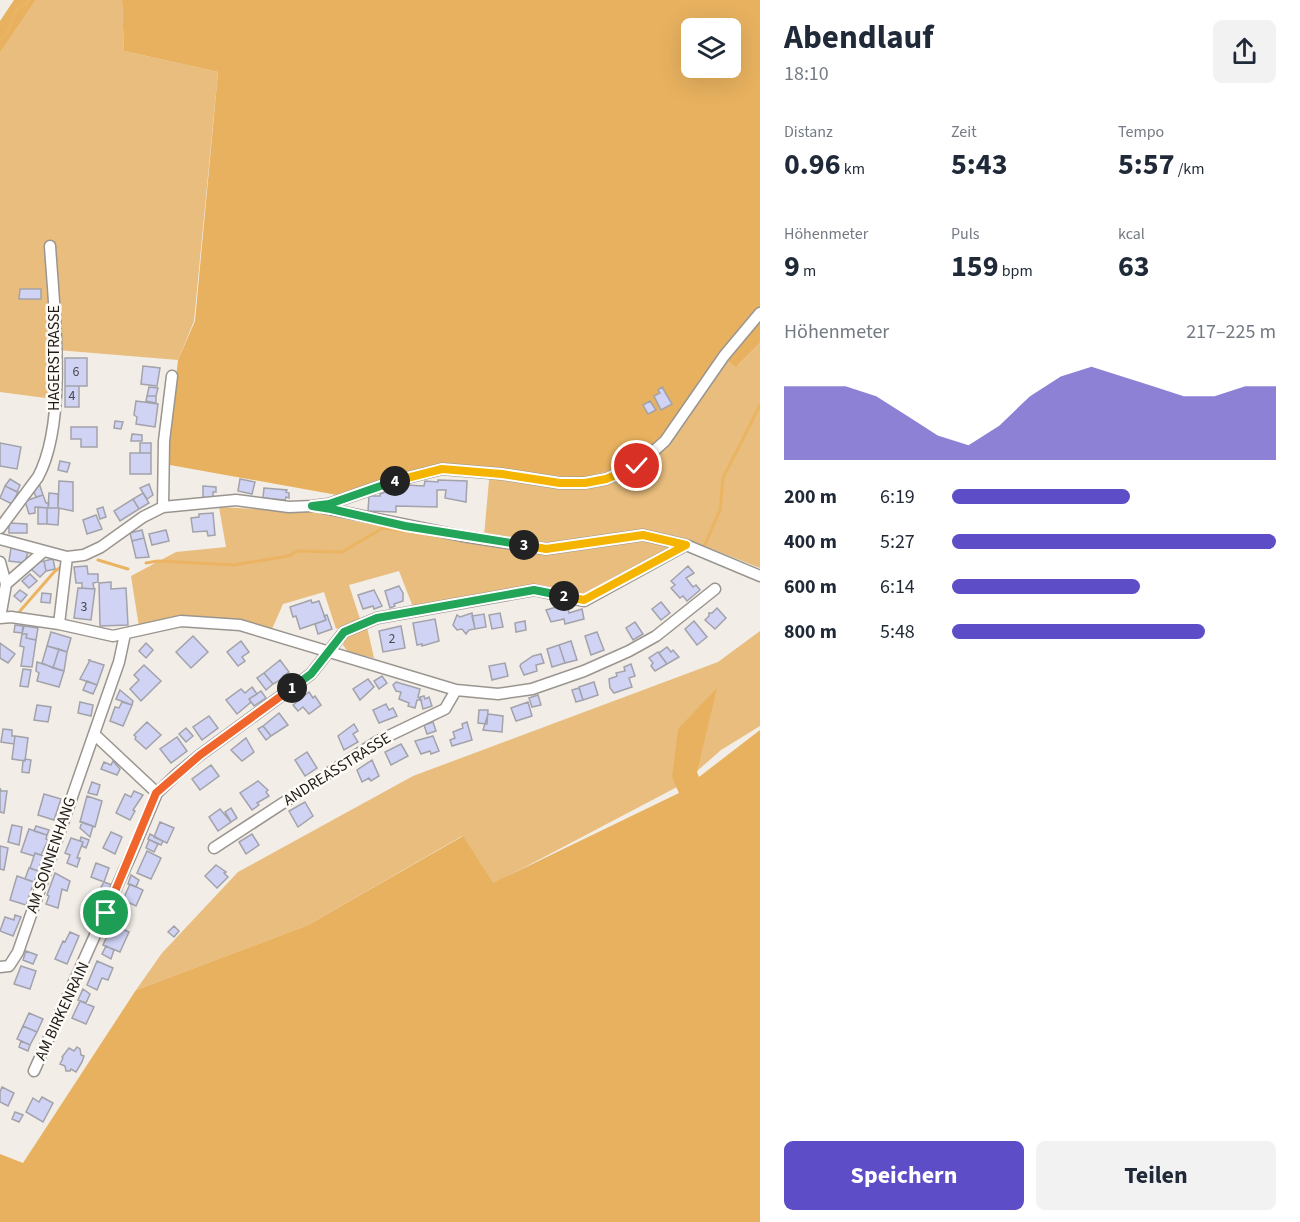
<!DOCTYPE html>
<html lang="de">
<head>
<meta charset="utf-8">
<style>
	:root { --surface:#fff; --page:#f2f2f3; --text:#1f2937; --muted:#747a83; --accent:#5d4dc6 }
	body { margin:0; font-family:"Source Sans 3",sans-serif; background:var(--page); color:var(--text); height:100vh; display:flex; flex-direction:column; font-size:22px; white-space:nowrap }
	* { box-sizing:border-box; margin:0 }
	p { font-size:20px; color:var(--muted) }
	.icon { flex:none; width:33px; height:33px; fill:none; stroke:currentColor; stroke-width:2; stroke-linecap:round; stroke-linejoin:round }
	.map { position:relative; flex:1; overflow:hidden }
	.side { display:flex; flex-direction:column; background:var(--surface); width:540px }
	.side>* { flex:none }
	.tools { position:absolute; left:681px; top:18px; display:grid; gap:12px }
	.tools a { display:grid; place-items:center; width:60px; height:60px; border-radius:9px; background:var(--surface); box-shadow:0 6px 24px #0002; font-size:30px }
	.pin { position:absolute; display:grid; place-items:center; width:51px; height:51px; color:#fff; margin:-26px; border:3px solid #fff; border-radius:50%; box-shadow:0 2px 6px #0007 }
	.km { position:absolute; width:30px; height:30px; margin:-15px; border-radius:50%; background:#222; color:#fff; font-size:16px; line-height:30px; text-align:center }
	.round { display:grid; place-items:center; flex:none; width:63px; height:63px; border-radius:9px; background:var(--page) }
	.overview { display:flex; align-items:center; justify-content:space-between; height:102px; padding:0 24px }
	h1 { font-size:33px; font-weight:700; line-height:45px }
	.stats { display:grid; grid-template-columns:repeat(3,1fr); gap:9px; height:102px; padding:6px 24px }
	.stats div { display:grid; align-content:center }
	.stats b { font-size:30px; font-weight:700 }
	.stats small { font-size:16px; font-weight:400 }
	.stats p { font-size:16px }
	.chart { height:168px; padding:12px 24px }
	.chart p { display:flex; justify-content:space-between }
	.chart svg { width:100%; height:108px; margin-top:6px; fill:var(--accent); opacity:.7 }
	.action { display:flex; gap:12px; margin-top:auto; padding:12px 24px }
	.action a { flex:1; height:69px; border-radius:9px; background:var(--accent); color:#fff; font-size:24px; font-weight:700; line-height:69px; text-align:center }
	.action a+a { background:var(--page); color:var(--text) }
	ul { padding:0 24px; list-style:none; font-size:20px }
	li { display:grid; grid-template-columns:96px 72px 1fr; align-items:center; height:45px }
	li i { height:15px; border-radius:8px; background:var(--accent) }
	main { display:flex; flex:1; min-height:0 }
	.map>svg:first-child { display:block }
	.green { fill:#e8bd7d }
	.forest { fill:#e7b15f; fill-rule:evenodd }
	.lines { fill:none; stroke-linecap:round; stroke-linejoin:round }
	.stream { stroke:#eab462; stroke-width:3 }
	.building { fill:#d1d3f5; stroke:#a2a2aa; stroke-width:1.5 }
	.street-casing { stroke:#9a958f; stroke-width:13 }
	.street { stroke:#fff; stroke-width:10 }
	.split-1-casing { stroke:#fff; stroke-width:12 }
	.split-2-casing { stroke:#fff; stroke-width:12 }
	.split-3-casing { stroke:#fff; stroke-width:12 }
	.split-4-casing { stroke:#fff; stroke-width:12 }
	.split-5-casing { stroke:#fff; stroke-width:12 }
	.split-1 { stroke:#f0652b; stroke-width:8 }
	.split-2 { stroke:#22a559; stroke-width:8 }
	.split-3 { stroke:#f5b400; stroke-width:8 }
	.split-4 { stroke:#22a559; stroke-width:8 }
	.split-5 { stroke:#f5b400; stroke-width:8 }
	.labels { text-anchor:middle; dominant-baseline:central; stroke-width:5; stroke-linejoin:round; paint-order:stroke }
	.number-label { font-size:14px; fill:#4a4950 }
	.street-label { font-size:16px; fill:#1d1b19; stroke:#fefaf5 }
</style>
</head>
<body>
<main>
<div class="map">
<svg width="760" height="1222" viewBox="0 0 760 1222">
	<rect width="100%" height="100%" fill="#f2ede6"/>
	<path class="green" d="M36 0H122L124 51 218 72 194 321 178 360 57 350 53 399 0 392V53Z
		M760 343V568L689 540 655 532 632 531 541 545 484 536 490 469 727 359 737 366Z
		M219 507 313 512 359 522 545 551 644 537 680 546 584 597 533 585 413 607 399 571 349 585 360 619 336 629 324 592 283 604 272 629 242 622 139 627 131 576 176 552 226 547Z
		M367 627 374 658 348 652 343 645 346 635Z
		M760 631V726L721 750 696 772 716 689 672 778 677 787 493 884 462 836 308 925 136 990 162 953 238 872 413 776 718 662Z"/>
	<path class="forest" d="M14 0H36L0 53V21Z
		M122 0H760V343L736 367 722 356 657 453 624 466 581 478 443 464 337 495 170 465V433L178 360 195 321 218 72 124 51ZM692 28H730V68H692Z
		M717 688 697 772 699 777 760 730V1222H0V1154L23 1163 136 990 308 925 463 836 493 883 679 793 672 778 678 729Z"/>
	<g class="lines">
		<path class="stream" d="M0 40 8 31 17 9 27 3 29 0
			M703 549 720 510 723 478 760 405
			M98 560 128 569
			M146 563 158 561 234 565 288 556 298 551 342 552 383 528 429 535
			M20 611 55 571 61 567"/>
	</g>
	<path class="building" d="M20 289H41V299H19Z
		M65 358H87V386H65Z
		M143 366 160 368 157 386 141 384Z
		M65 386H79V407H65Z
		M149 387 158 388 156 396H147Z
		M662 387 672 404 661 410 654 396 660 393 658 390Z
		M147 396H156V403L146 401Z
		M136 401 158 404 155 427 136 424 137 417 134 415Z
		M650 401 656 410 648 414 643 405Z
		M115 421 123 422 121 429 114 428Z
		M71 427H97V447H81V439H71Z
		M132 434 142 435V441H131Z
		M0 443 21 447 17 469 0 466Z
		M140 443H151V453H140Z
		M130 453H151V474H130Z
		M60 461 70 463 67 472 58 470Z
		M10 479 20 485 17 492 5 486Z
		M240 479 255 482 252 494 238 491Z
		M438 480 467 481 466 502 445 498 446 490H437V507L396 506V512L368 511 369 496H380V494L406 485 424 486 425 481 438 482Z
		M59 481 73 482V511L58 508Z
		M39 483 43 495 36 497 33 489Z
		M149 484 153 495 147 499 140 488Z
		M5 486 18 492 12 504 0 498Z
		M203 486 216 487V492H213V498H203Z
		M264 488 287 490 286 492 289 493V498L286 497 285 500 263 498Z
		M49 493 58 494V508H48Z
		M143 493 149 503 139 509 133 499Z
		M43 495 46 503H49L48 508 35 507V513L29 514 25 501Z
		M133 499 139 509 120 521 114 511Z
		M38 507 47 508V524H38Z
		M103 507 106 517 100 519 97 509Z
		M47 508H59L58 525 47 524Z
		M213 513 215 535 208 536 207 531 193 532 191 518 199 517V514Z
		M96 515 102 529 87 534 83 520Z
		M9 523 27 524V533H9Z
		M142 530 144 538 132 541 130 533Z
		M166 530 169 541 152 545 149 534Z
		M144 538 149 557 136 558 132 541Z
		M11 548 28 551 25 563 9 561Z
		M53 559 55 569 46 571 44 561Z
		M44 561 46 571 40 577 31 569 38 562Z
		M87 566 88 574H98V582L93 583 94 589 82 588V583H76L74 567Z
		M688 566 694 573 686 578 693 587 696 585 700 590 687 601 683 596 680 598 671 588 675 585 671 581Z
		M30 574 37 581 29 588 22 581Z
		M111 582V589L126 588 128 625 100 626 99 583Z
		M399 586 403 593V601L394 604 395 606 390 608 385 591Z
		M78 588 95 589 91 620 74 618Z
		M20 590 27 595 21 602 14 596Z
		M374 590 382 606 374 609 373 606 363 609 358 595Z
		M42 593 51 594 50 603 41 602Z
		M311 600 312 603 319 601 326 620 300 629 296 616 293 617 290 607Z
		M661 602 670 613 661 620 652 609Z
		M567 604 569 613 582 609 584 619 565 624 564 619 551 622 546 610Z
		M717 608 726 618 715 629 705 620 709 616V613H712Z
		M472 613 475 629 469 630 466 634 462 629 457 630 453 625 457 615 460 617Z
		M500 613 503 627 492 629 489 615Z
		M484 614 486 627 475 629 472 616Z
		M327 615 332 629 318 634 315 624 326 620 324 616Z
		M435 619 439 641 422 646V644L417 645 413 623Z
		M525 621 526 630 516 632 515 623Z
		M694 621 707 637 697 645 685 629Z
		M635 622 643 634 633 640 626 628Z
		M15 625 23 626 22 633 14 632Z
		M24 626 38 628 36 640 26 638 27 634H22Z
		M401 626 405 648 383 652 379 631Z
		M51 632 71 638 67 652 47 646Z
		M597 632 604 650 591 655 585 636Z
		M22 634H27L26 638 36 640 32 667 21 666 24 647 20 646Z
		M193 636 208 652 191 668 176 652Z
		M241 641 249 652 242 657 245 661 238 666 227 652Z
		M571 641 577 660 565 663 559 645Z
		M0 643 15 654 8 663 0 658Z
		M146 643 153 650 146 658 139 651Z
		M559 645 565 663 552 667 547 649Z
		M47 646 59 649 53 668 42 663Z
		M667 647 671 652 673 650 679 657 667 664 659 653Z
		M59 649 67 652 64 671 53 668Z
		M658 652 667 664 655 671 651 666 653 663 649 658Z
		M541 654 544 663 536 665 537 671 524 675 520 666 521 664 533 656Z
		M88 660 104 665 97 685 80 679 90 660Z
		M280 660 289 672 283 676 284 678 273 684 264 673Z
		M37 662 64 671 59 687 37 681 39 673 36 671Z
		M505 663 508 676 492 680 489 666Z
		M631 664 635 676 629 678 632 687 614 693 610 688 609 679 617 676 616 673 625 671 624 667Z
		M144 665 161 681 141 701 130 689 139 680 134 675Z
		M23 669 31 670 28 687 20 686Z
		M264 673 273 684 266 690 257 678Z
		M382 676 387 683 379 689 374 681Z
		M368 679 374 687 360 700 353 689Z
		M87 681 97 685 93 694 83 690Z
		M396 682 420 689 418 697 421 700H417L415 708 408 706 409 703 399 699 401 692 396 691 393 685Z
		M594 682 598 695 583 700 579 687Z
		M252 687 257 694 249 699 251 702 237 714 226 700 241 689 245 693Z
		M579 688 583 700 576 702 572 690Z
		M120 690 133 701 132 705 116 699Z
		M261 691 266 698 254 706 249 699Z
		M309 692 313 698 315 696 321 705 309 714 303 707 298 711 293 705Z
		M538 695 541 705 532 707 529 698Z
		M424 696 425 699 429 697 432 706 423 709 420 697Z
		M80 702 93 705 91 716 78 713Z
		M122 702 132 705 123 726 110 721 115 707 119 708Z
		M528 702 532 716 516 721 511 708Z
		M386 704 389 710 393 708 397 716 379 723 373 710Z
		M37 705 51 707 48 722 34 720Z
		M479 710H488L487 724 478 723Z
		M279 713 288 725 271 736 263 726Z
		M488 714 503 716 502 732 483 730Z
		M209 716 218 728 202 740 193 727Z
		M147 722 161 735 146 749 135 739 136 737 134 735Z
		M433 722 436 731 427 734 424 725Z
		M467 722 472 740 452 746 450 740 455 738 453 732 463 728 462 724Z
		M354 724 358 731 353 734 358 742 344 750 338 736Z
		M263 726 271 736 266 740 258 729Z
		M186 728 193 736 186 742 179 734Z
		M3 729 12 730V736H15L14 744 1 742Z
		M15 736 28 738 25 761 12 759Z
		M433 736 439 751 431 754 430 751 421 754 415 741Z
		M177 737 187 751 171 763 160 749Z
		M246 738 254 752 242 761 231 750Z
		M401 744 408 756 391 765 385 752Z
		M307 752 317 768 305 776 295 760Z
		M25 759 31 760 29 773 22 772 23 761Z
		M372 760 379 776 371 781 369 778 362 782 357 770Z
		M113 761 120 769 117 775 101 769 104 762 111 765Z
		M211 765 219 776 200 790 192 779Z
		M258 781 268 790 266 792 269 796 257 803 259 805 252 810 240 793Z
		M92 782 100 785 97 795 88 793Z
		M0 788 1 791H7L4 813 0 812Z
		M134 791 143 795 133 810 135 811 130 820 116 813 125 794 131 797Z
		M44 794 61 799 54 820 38 815Z
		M87 796 102 801 95 827 80 822Z
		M305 802 313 816 298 827 289 811Z
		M231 808 237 818 231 822 225 812Z
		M220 809 231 822 218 831 209 817Z
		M82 822 93 826 90 837 80 828Z
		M160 822 174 828 167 843 154 837Z
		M12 825 22 827 19 845 8 842Z
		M36 826 49 830 47 835 34 831Z
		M29 829 47 835 46 839 48 840 41 855 35 853 34 856 21 852Z
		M111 832 122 837 115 854 103 848Z
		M150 834 163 841 161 845 148 839Z
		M252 834 259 845 246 854 239 842Z
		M81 837 89 840 86 848 82 846 83 842 80 841Z
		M71 838 83 842 77 858H80L77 867 67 863 70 855 65 853Z
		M148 839 158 844 154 852 146 848 149 840Z
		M0 846 8 848 4 870 0 869Z
		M147 851 161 858 151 879 137 873Z
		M35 853 43 856 38 871 30 868Z
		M96 863 109 868 104 882 91 877Z
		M216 865 226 872 224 873 228 877 217 888 205 876Z
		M29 868 38 871 34 882 25 879Z
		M55 873 70 881 67 891 62 889 58 908 46 904 49 896 47 895Z
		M131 875 139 880 136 887 128 884Z
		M17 876 34 882 26 905 10 900Z
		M104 882 112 885 108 895 99 891Z
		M130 884 143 890 136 906 123 900Z
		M120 898 128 902 126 906 121 907 118 903Z
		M118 914 126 921 123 927 114 923Z
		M15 915 21 917 13 936 0 931 5 917 14 920Z
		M112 925 129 932 120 952 103 945Z
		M174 926 179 931 174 937 168 932Z
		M70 932 79 936 67 964 55 959 63 941 65 942Z
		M106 946 114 950 111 959 102 954Z
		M26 951 37 955 33 964 23 960Z
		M97 961 113 968 108 980 102 978 97 990 87 985Z
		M21 966 36 971 30 989 14 984Z
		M83 989 90 994 86 1003 78 1000Z
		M80 1001 94 1007 86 1024 72 1018Z
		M29 1013 43 1019 37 1032 23 1026Z
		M23 1026 37 1032 30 1045 17 1039Z
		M21 1041 30 1045 28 1051 19 1047Z
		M77 1047 80 1049 81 1055 84 1056 82 1062 76 1072 71 1069 70 1071H66L65 1066 60 1064 63 1058 62 1057 69 1048 74 1051Z
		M2 1087 14 1093 8 1106 0 1102V1092Z
		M42 1097 53 1103 43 1122 26 1112 33 1098 39 1102Z
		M15 1112 23 1115 19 1122 12 1119Z"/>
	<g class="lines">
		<g class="street-casing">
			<path id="street" d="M163 507 164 441 172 376
				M323 508 462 536 546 549 643 535 686 545 760 576
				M0 528 38 477C68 421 54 309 50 246
				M0 539 67 557 84 555 101 547 143 517 163 507 236 500 289 507 312 506 329 504 395 481 442 469 502 474 560 483H585L606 479 637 466 665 441 724 356 760 313
				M0 562 6 584 0 618
				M6 584 44 551
				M0 618 11 617 59 624 113 636 181 621 240 625 456 690 498 694 532 689 584 671 629 651 656 636 715 589
				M59 624 67 557
				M94 734 157 793
				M214 848 378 741 445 709 456 690
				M0 967 9 966 18 952 119 662 125 634
				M34 1071 131 855 157 793 177 774 200 755 311 674 344 632 377 618 534 590 584 601 686 545"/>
		</g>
		<use href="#street" class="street"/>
	</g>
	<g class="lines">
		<g class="split-1-casing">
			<path id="split-1" d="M106 913 156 793 200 755 292 688"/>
		</g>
		<g class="split-2-casing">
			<path id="split-2" d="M292 688 311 674 344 632 377 618 534 590 564 596"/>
		</g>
		<g class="split-3-casing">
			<path id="split-3" d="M524 545 546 549 643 535 686 545 584 600 564 596"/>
		</g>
		<g class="split-4-casing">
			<path id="split-4" d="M395 481 329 504 312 506 331 509 405 526 524 545"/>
		</g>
		<g class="split-5-casing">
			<path id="split-5" d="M395 481 442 469 502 474 560 483H585L606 479 637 466"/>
		</g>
		<use href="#split-1" class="split-1"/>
		<use href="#split-2" class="split-2"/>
		<use href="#split-3" class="split-3"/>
		<use href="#split-4" class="split-4"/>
		<use href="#split-5" class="split-5"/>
	</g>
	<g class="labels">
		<g class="number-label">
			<text x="76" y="372">6</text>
			<text x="72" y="396">4</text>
			<text x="84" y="607">3</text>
			<text x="392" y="639">2</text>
		</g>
		<g class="street-label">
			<text transform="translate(54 358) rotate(-90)">HAGERSTRASSE</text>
			<text transform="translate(337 769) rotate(-32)">ANDREASSTRASSE</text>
			<text transform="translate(51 855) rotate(-71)">AM SONNENHANG</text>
			<text transform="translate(62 1011) rotate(-65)">AM BIRKENRAIN</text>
		</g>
	</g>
</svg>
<div class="tools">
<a><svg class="icon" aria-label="layers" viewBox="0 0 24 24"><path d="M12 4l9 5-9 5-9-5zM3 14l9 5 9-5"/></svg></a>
</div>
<div class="pin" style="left:106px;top:913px;background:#1e9e55"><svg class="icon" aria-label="arrive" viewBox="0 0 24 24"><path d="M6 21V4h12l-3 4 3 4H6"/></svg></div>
<div class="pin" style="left:637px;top:466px;background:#d93025"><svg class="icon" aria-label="check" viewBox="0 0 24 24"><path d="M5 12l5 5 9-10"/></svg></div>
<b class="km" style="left:292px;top:688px">1</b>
<b class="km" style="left:564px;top:596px">2</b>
<b class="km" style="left:524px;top:545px">3</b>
<b class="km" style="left:395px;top:481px">4</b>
</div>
<section class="side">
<div class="overview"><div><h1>Abendlauf</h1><p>18:10</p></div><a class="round"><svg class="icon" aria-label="share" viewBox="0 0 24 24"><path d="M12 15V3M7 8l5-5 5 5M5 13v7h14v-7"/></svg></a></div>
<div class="stats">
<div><p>Distanz</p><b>0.96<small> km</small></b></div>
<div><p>Zeit</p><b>5:43</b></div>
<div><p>Tempo</p><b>5:57<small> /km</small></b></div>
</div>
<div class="stats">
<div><p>Höhenmeter</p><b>9<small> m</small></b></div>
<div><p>Puls</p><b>159<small> bpm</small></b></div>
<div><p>kcal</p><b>63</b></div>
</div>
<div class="chart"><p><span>Höhenmeter</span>217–225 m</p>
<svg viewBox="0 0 160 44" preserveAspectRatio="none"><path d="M0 44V14L10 14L20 14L30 18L40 26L50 34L60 38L70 30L80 18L90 10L100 6L110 10L120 14L130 18L140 18L150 14L160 14V44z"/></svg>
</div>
<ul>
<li><b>200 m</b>6:19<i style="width:55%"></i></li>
<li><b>400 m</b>5:27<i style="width:100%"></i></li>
<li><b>600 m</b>6:14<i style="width:58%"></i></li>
<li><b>800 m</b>5:48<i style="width:78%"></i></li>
</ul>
<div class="action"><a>Speichern</a><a>Teilen</a></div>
</section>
</main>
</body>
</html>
